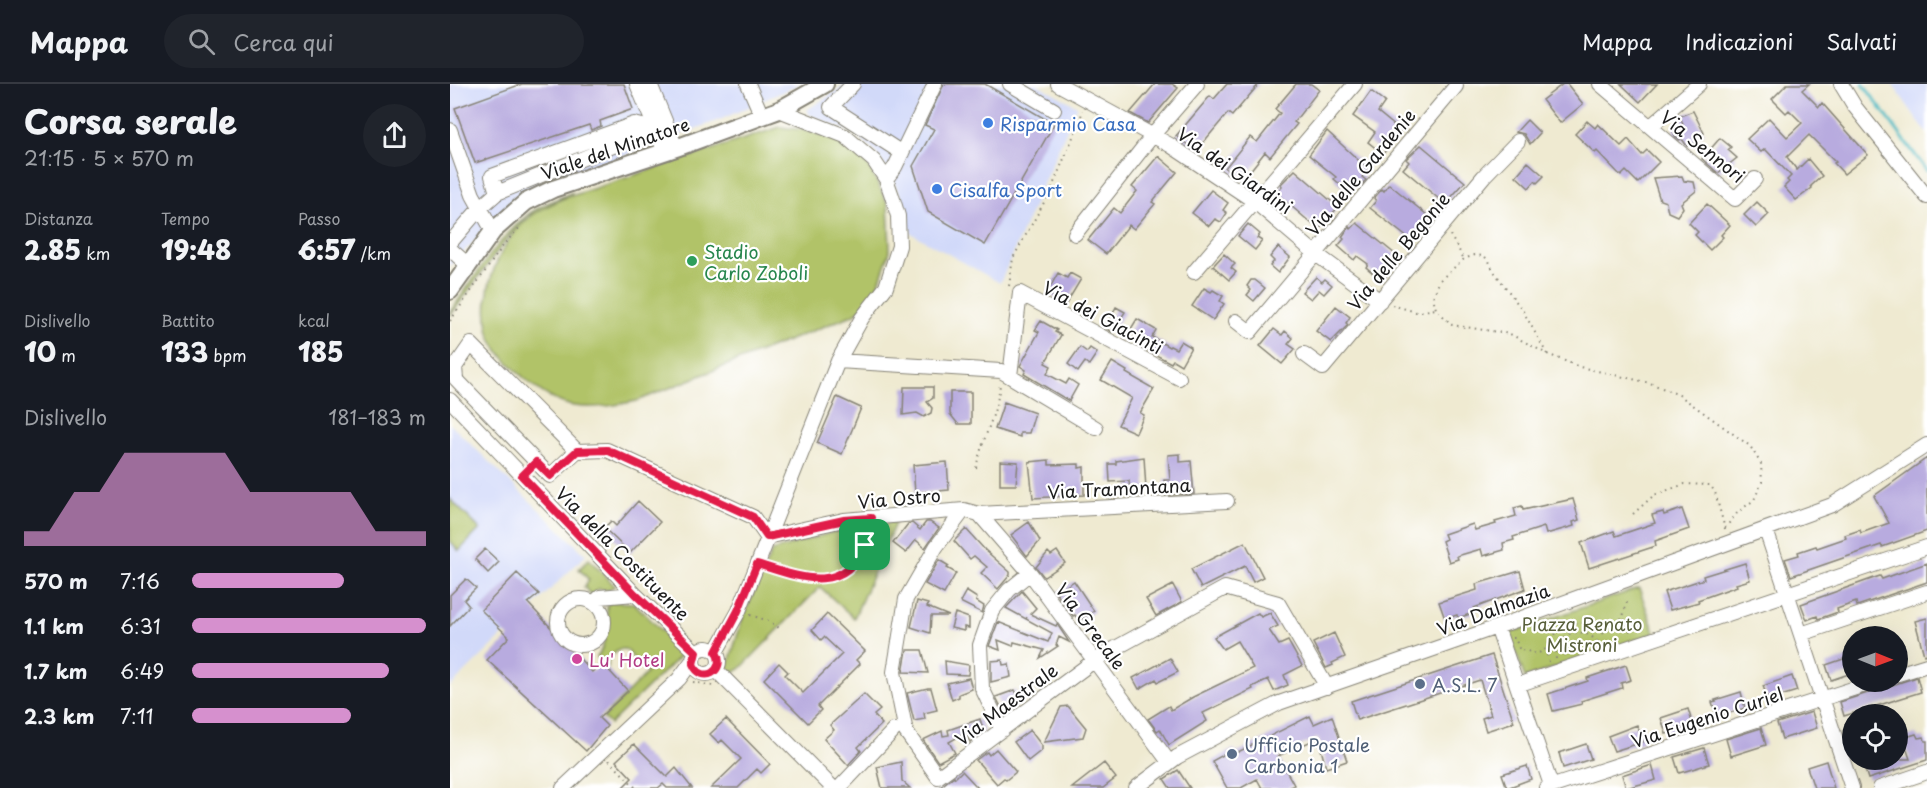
<!DOCTYPE html>
<html lang="it">
<head>
<meta charset="utf-8">
<style>
	:root { --surface:#171b24; --page:#20242c; --text:#f1f3f6; --muted:#9ea1a6; --line:#363941; --accent:#d690ce }
	body { margin:0; font-family:"Playpen Sans",sans-serif; background:var(--page); color:var(--text); height:100vh; display:flex; flex-direction:column; font-size:22px; white-space:nowrap }
	* { box-sizing:border-box; margin:0 }
	p { font-size:20px; color:var(--muted) }
	.icon { flex:none; width:33px; height:33px; fill:none; stroke:currentColor; stroke-width:2; stroke-linecap:round; stroke-linejoin:round }
	.map { position:relative; flex:1; overflow:hidden }
	.details { display:flex; flex-direction:column; background:var(--surface); width:450px }
	.details>* { flex:none }
	.needle { width:39px; rotate:91deg }
	.controls { position:absolute; left:1392px; top:542px; display:grid; gap:12px }
	.controls a { display:grid; place-items:center; width:66px; height:66px; border-radius:50%; background:var(--surface); box-shadow:0 6px 24px #0002; font-size:30px }
	.pin { position:absolute; display:grid; place-items:center; width:51px; height:51px; color:#fff; margin:-26px; border-radius:12px; box-shadow:0 3px 9px #0006 }
	.round { display:grid; place-items:center; flex:none; width:63px; height:63px; border-radius:32px; background:var(--page) }
	.overview { display:flex; align-items:center; justify-content:space-between; height:102px; padding:0 24px }
	h1 { font-size:33px; font-weight:800; line-height:45px }
	.metrics { display:grid; grid-template-columns:repeat(3,1fr); gap:9px; height:102px; padding:6px 24px }
	.metrics div { display:grid; align-content:center }
	.metrics b { font-size:26px; font-weight:800 }
	.metrics small { font-size:16px; font-weight:400 }
	.metrics p { font-size:16px }
	.chart { height:168px; padding:12px 24px }
	.chart p { display:flex; justify-content:space-between }
	.chart svg { width:100%; height:108px; margin-top:6px; fill:var(--accent); opacity:.7 }
	ul { padding:0 24px; list-style:none; font-size:20px }
	li { display:grid; grid-template-columns:96px 72px 1fr; align-items:center; height:45px }
	li i { height:15px; border-radius:8px; background:var(--accent) }
	header { display:flex; align-items:center; gap:36px; box-sizing:border-box; height:84px; padding:0 30px; background:var(--surface); border-bottom:2px solid var(--line) }
	header strong { font-size:28px }
	nav { display:flex; gap:33px; margin-inline-start:auto; font-size:21px }
	.search { width:420px; height:54px; background:var(--page); display:flex; align-items:center; gap:15px; box-sizing:border-box; padding:0 21px; border-radius:33px; color:var(--muted); font-size:22px }
	main { display:flex; flex:1; min-height:0 }
	.map>svg:first-child { display:block }
	.built { fill:#d1d9f9 }
	.green { fill:#b1c367; stroke:#667042; stroke-width:1.5 }
	.lines { fill:none; stroke-linecap:round; stroke-linejoin:round }
	.stream { stroke:#4cbac3; stroke-width:3 }
	.building { fill:#b8abdf }
	.minor-casing { stroke:#868376; stroke-width:16 }
	.major-casing { stroke:#868376; stroke-width:20 }
	.path { stroke:#868376; stroke-width:2; stroke-dasharray:1.5 4.5; stroke-linecap:butt }
	.minor { stroke:#fff; stroke-width:14 }
	.major { stroke:#fff; stroke-width:16 }
	.route-casing { stroke:#fff; stroke-width:12 }
	.route { stroke:#e11d48; stroke-width:8 }
	.shop-dot { fill:#3f7fe0; stroke:#fff; stroke-width:2 }
	.leisure-dot { fill:#2e9e5b; stroke:#fff; stroke-width:2 }
	.hotel-dot { fill:#d1479c; stroke:#fff; stroke-width:2 }
	.service-dot { fill:#5c6f8a; stroke:#fff; stroke-width:2 }
	.labels { text-anchor:middle; dominant-baseline:central; stroke-width:4.5; stroke-linejoin:round; paint-order:stroke }
	.shop-label { font-size:18px; fill:#366cbe; stroke:#fff; text-anchor:start }
	.street-label { font-size:18px; fill:#1c1c1c; stroke:#fff }
	.leisure-label { font-size:18px; fill:#27864d; stroke:#fff; text-anchor:start }
	.park-label { font-size:18px; fill:#585f3a; stroke:#fff }
	.hotel-label { font-size:18px; fill:#b23c85; stroke:#fff; text-anchor:start }
	.service-label { font-size:18px; fill:#4e5e75; stroke:#fff; text-anchor:start }
</style>
</head>
<body>
<header>
<strong>Mappa</strong>
<div class="search"><svg class="icon" aria-label="search" viewBox="0 0 24 24"><circle cx="10" cy="10" r="6"/><path d="M15 15l6 6"/></svg>Cerca qui</div>
<nav><a>Mappa</a><a>Indicazioni</a><a>Salvati</a></nav>
</header>
<main>
<section class="details">
<div class="overview"><div><h1>Corsa serale</h1><p>21:15 · 5 × 570 m</p></div><a class="round"><svg class="icon" aria-label="share" viewBox="0 0 24 24"><path d="M12 15V3M7 8l5-5 5 5M5 13v7h14v-7"/></svg></a></div>
<div class="metrics">
<div><p>Distanza</p><b>2.85<small> km</small></b></div>
<div><p>Tempo</p><b>19:48</b></div>
<div><p>Passo</p><b>6:57<small> /km</small></b></div>
</div>
<div class="metrics">
<div><p>Dislivello</p><b>10<small> m</small></b></div>
<div><p>Battito</p><b>133<small> bpm</small></b></div>
<div><p>kcal</p><b>185</b></div>
</div>
<div class="chart"><p><span>Dislivello</span>181–183 m</p>
<svg viewBox="0 0 160 44" preserveAspectRatio="none"><path d="M0 44V38L10 38L20 22L30 22L40 6L50 6L60 6L70 6L80 6L90 22L100 22L110 22L120 22L130 22L140 38L150 38L160 38V44z"/></svg>
</div>
<ul>
<li><b>570 m</b>7:16<i style="width:65%"></i></li>
<li><b>1.1 km</b>6:31<i style="width:100%"></i></li>
<li><b>1.7 km</b>6:49<i style="width:84%"></i></li>
<li><b>2.3 km</b>7:11<i style="width:68%"></i></li>
</ul>
</section>
<div class="map">
<svg width="1477" height="704" viewBox="0 0 1477 704">
	<rect width="100%" height="100%" fill="#fff"/>
	<filter id="ink" filterUnits="userSpaceOnUse"><feTurbulence type="fractalNoise" baseFrequency=".0167" numOctaves="2"/><feDisplacementMap in="SourceGraphic" scale="12" xChannelSelector="R" yChannelSelector="G"/><feConvolveMatrix kernelMatrix="1 2 1 2 8 2 1 2 1" color-interpolation-filters="sRGB"/></filter>
	<filter id="wash" filterUnits="userSpaceOnUse"><feTurbulence type="fractalNoise" baseFrequency=".008" numOctaves="4" result="noise"/><feDisplacementMap in="SourceGraphic" scale="24" xChannelSelector="R" yChannelSelector="G"/><feGaussianBlur stdDeviation="1.35" result="paint"/><feColorMatrix in="noise" values="0 0 0 0 0 0 0 0 0 0 0 0 0 0 0 0 0 1.4 0 .05"/><feComposite in="paint" operator="in"/></filter>
	<g filter="url(#wash)">
		<rect width="100%" height="100%" fill="#efead1"/>
		<path class="built" d="M0 0H350L272 35 68 112 0 182Z
			M397 0H587L627 22 550 199 461 149 449 108 437 85 423 65 403 49 360 31 357 26Z
			M1442 0H1477V49Z
			M0 340 136 471 0 603Z"/>
		<path class="green" d="M330 43 356 46 393 59 418 81 438 120 440 167 430 196 421 214 405 230 187 317C166 321 145 325 124 322 104 319 86 305 72 292 61 282 43 264 39 249 29 205 50 153 87 128 95 123 104 119 112 115Z
			M123 108 78 132 58 153 0 232V228C23 196 45 158 76 132 89 121 107 115 123 108Z
			M0 415 30 445 9 467 0 457Z
			M446 437 404 534 370 503 290 585 281 590 278 582 293 533 322 467 383 448Z
			M139 475 165 502 157 506 148 505 141 511 134 503 139 496 129 485Z
			M1189 504 1205 549 1075 594 1059 549Z
			M160 518 184 519 231 566V571L160 640 153 634 196 590V585C184 580 184 574 177 566 169 562 163 571 158 576V583L147 573C157 559 158 539 157 522Z"/>
		<g class="lines">
			<path class="stream" d="M1413 0 1477 87"/>
		</g>
		<g id="blocks">
			<path class="building" d="M72 0H174L183 25 150 37 151 42 141 46 139 41 25 79 5 24Z
				M494 0H535L604 40 535 161 478 128 463 82 484 45 475 41Z
				M705 0H722L728 4 698 39 680 29Z
				M777 0H809L782 32 778 29 746 67 726 52 760 12 764 15Z
				M846 0H861L869 6 844 38 847 40 820 73 815 68 792 97 775 84 800 53 807 58 830 29 825 25Z
				M1113 0H1117L1133 20 1110 39 1092 16Z
				M1171 0H1207L1190 18Z
				M1337 0H1359L1352 6 1369 23 1372 19 1418 71 1394 90 1384 79 1386 78 1359 51 1337 73 1347 86 1358 75 1372 92 1361 102 1362 104 1346 116 1334 103 1339 98 1337 96 1341 92 1315 65 1311 68 1297 55 1319 34 1337 53 1352 39 1339 26 1336 29 1322 15Z
				M921 7 935 18 928 28 951 47 933 70 918 58 925 48 903 32Z
				M1243 27 1254 49 1246 52 1248 58 1237 62 1232 55 1229 56 1225 52 1223 44 1233 41 1230 32Z
				M1077 36 1090 49 1080 60 1074 50 1066 48Z
				M1137 37 1145 44 1148 40 1171 62 1178 55 1192 71 1197 66 1209 78 1188 99 1176 87 1171 92 1147 67 1145 69 1125 50Z
				M877 47 918 85 912 93 916 96 910 102 907 99 899 108 884 95 886 93 859 71Z
				M1270 54 1281 63 1278 66 1287 74 1268 89 1252 75Z
				M971 61 1015 98 995 120 953 85 959 78 956 75Z
				M708 72 727 88 702 118 705 120 684 145 679 141 656 170 638 156 664 124 670 129 687 107 682 103Z
				M1078 78 1094 92 1087 99 1085 97 1079 104 1066 92Z
				M845 86 888 123 869 146 826 109 832 102 831 100Z
				M1232 92 1234 97 1244 98 1246 107 1231 119 1233 124 1227 132 1218 128 1216 118 1210 116 1203 94Z
				M939 100 982 135 963 158 920 124 926 117 924 114 932 105 934 107Z
				M761 106 778 119 773 126 777 129 771 138 765 135 759 142 742 129Z
				M1307 118 1319 130 1306 143 1294 131Z
				M1257 120 1280 141 1271 151 1273 153 1260 166 1245 151 1248 148 1239 139Z
				M907 139 951 175 932 197 916 183 918 180 907 172 904 176 888 162 894 155 892 153 899 143 901 145Z
				M798 140 810 150 807 154 812 157 805 166 788 152Z
				M828 163 840 173 828 189 820 182 824 177 820 173Z
				M774 170 785 180 781 184 786 188 779 196 763 182Z
				M608 189 617 194 620 189 631 195 616 220 597 209Z
				M866 193 872 198 875 195 882 201 874 210 869 206 861 215 852 208Z
				M801 196H805L815 204 804 217 797 211 801 206 797 202Z
				M754 204 761 208 763 206 773 212 770 217 774 220 763 236 742 222Z
				M886 222 900 233 896 239 898 241 881 258 866 247Z
				M666 223 675 228 662 248 655 244Z
				M687 235 706 246 702 253 719 263 720 262 726 265 731 257 741 263 731 281 723 276 721 279 691 263 693 259 684 254 686 251 679 248Z
				M591 237 607 246 605 248 611 251 595 279 601 282 597 290 616 300 619 295 628 301 619 317 574 290 576 286 570 282 589 248 585 246Z
				M824 245 832 251 835 247 843 254 838 260 845 265 832 280 810 262Z
				M630 263 637 268 640 264 647 269 639 281 635 278 628 288 618 280Z
				M662 278 677 287 676 289 704 305 690 329 694 331 686 349 668 341 682 314 651 296Z
				M454 303H483V314L477 318 482 324 481 329 474 333 467 329 453 331Z
				M500 308H521V340H508L500 330Z
				M387 313 411 324 392 370 367 359Z
				M554 318 585 329 579 349H570V353L545 345Z
				M730 370V378L741 377 744 410 715 411 714 396H720L718 371Z
				M694 373 696 405 680 406 679 397 660 398 659 380H666V377Z
				M1477 374V447L1432 463 1431 461 1341 492 1335 475 1349 471 1348 468 1366 462 1367 464 1396 454 1395 451 1410 446 1411 449 1439 439 1424 412Z
				M599 376V381L629 380V384L634 383V411L583 414 579 378Z
				M550 377 568 378 566 401H550Z
				M497 378 499 406 465 409 463 381Z
				M1123 415 1129 436 1123 438 1124 442 1096 450 1094 443 1063 453 1064 456 1053 459 1054 466 1033 472 1031 465 1007 472 1008 475 999 478 992 457 996 455 994 450 1023 440 1025 446 1046 440 1045 438 1066 432 1064 424 1072 422 1073 426Z
				M188 417 210 438 180 469 154 444 161 437 166 442Z
				M1232 425 1239 445 1205 457 1206 462 1139 484 1131 459 1164 447 1166 452 1205 439 1202 431 1213 428 1214 431Z
				M476 438H480L489 444 475 464 466 456 456 469 443 459 458 440 462 439 470 446Z
				M579 438 590 457 577 472 561 451Z
				M516 445 535 466 560 488V491L548 505 531 489 537 483 524 472 520 475 504 457Z
				M795 458 813 493 803 498 795 482 751 504 741 485Z
				M35 465 49 478 38 489 25 475Z
				M607 467 615 479 594 493 586 483 598 468 601 471Z
				M489 476 499 482 497 484 506 489 494 510 475 500Z
				M1295 479 1300 496 1286 500 1287 502 1248 516 1249 518 1220 526 1214 508 1254 495 1253 492Z
				M1477 479V498L1407 522 1406 518 1387 525 1388 528 1368 535 1367 532 1357 536 1351 520 1430 492 1432 495Z
				M1070 487 1075 505 1024 524 1026 528 1008 534 1007 531 995 535 989 518 1027 506 1026 500Z
				M67 489 89 510 78 519 142 588 152 579 178 607 149 634 157 642 136 667 37 576 59 553 31 526Z
				M16 495 26 504 14 516 19 522 0 542V511Z
				M624 497 644 527 629 537 625 531 623 532 606 509Z
				M723 501 732 518 706 532 696 515Z
				M516 507 527 514 526 517 534 522 532 529 510 518Z
				M572 507 586 524 580 530 606 542 607 540 619 558 609 553 606 561 608 562 590 574 594 566 564 558 563 562 548 556 550 566 539 562 548 538 598 558 602 549 576 535 577 533 576 535 556 524Z
				M467 517 478 520 477 523 499 532H481L480 549 461 543Z
				M505 529 519 534V544L514 543V547L501 544Z
				M808 529 811 533 820 529 828 542 819 546 829 561 838 557 852 582 834 591 838 601 824 607 818 595 802 603 803 605 753 629 757 637 719 661 710 645 707 647 698 635 719 622 721 626 743 613 803 584 787 557 773 565 764 553Z
				M377 530 415 567 406 576 410 580 368 622 371 626 358 639 314 595 329 579 338 588 335 591 353 609 392 570 374 553 371 556 362 546Z
				M1477 534V570L1474 571 1465 537Z
				M884 549 895 573 882 579 883 581 876 584 863 559Z
				M457 566H472L478 589 453 588Z
				M1042 571 1064 638 1036 647 1032 634 1041 631 1030 596 907 636 901 617Z
				M1402 572V589L1381 596 1376 581Z
				M720 574 728 588 708 598 706 595 689 605 683 594Z
				M552 576 553 581 559 580 561 593 541 598V577Z
				M495 577 519 581 518 591 496 590Z
				M1176 581 1181 596 1171 599 1172 604 1131 617 1132 620 1103 627 1098 610 1138 597 1137 594Z
				M1342 592 1347 607 1318 616 1313 602Z
				M1467 593 1471 608 1394 632 1390 618Z
				M519 594 522 605 509 610V613L502 616 497 599Z
				M478 604H481L487 626 474 629 475 635 464 637 457 609Z
				M565 606 569 614 564 616 567 621 554 629 546 613Z
				M1291 608 1295 624 1267 633 1262 618 1266 617 1265 616Z
				M414 610 430 626 424 631 432 640 408 663 411 667 398 681 374 655 384 646 380 641Z
				M618 622 636 644 633 653 594 658 611 623Z
				M1238 625 1243 641 1216 650 1211 634Z
				M1362 628 1367 644 1332 655 1327 639Z
				M860 632 864 640 882 632 897 677 876 684 868 654 828 672 844 701 838 704H812L807 695 791 704H777L762 677 784 665 786 669Z
				M276 635 320 680 311 689 307 685 288 704H261L291 675 272 656 269 659 260 650Z
				M530 635 534 648 520 658 515 649 499 658 505 669 488 678 473 656 492 647 493 652 499 651 498 646Z
				M1187 641 1193 658 1164 667 1158 652Z
				M1311 644 1316 661 1281 672 1276 655Z
				M580 646 592 662V666L578 677 564 658Z
				M1466 650 1468 654 1474 653 1475 657H1477V676L1418 695 1413 679 1427 675H1460L1453 654Z
				M184 660 217 693 226 684 242 704H217L213 700 208 704H172L182 694 166 677Z
				M1136 660 1141 675 1113 684 1109 669Z
				M1254 664 1259 680 1229 689 1224 673Z
				M546 665 566 688 556 696 554 694 547 700 526 676 537 668 539 671Z
				M1376 677 1384 704H1364L1357 683Z
				M451 678 452 697 460 704H432L427 683Z
				M654 679 666 694 653 704H622Z
				M1202 681 1206 696 1176 704 1172 691Z
				M1077 682 1081 695 1057 704 1052 690Z
				M728 686 740 704H720L714 695Z
				M512 687 528 704H489L504 692 505 694Z"/>
		</g>
	</g>
	<g filter="url(#ink)">
		<use href="#blocks" fill-opacity="0" stroke="#868376" stroke-width="1.5"/>
		<g class="lines">
			<g class="minor-casing">
				<path id="minor" d="M187 0 215 68
					M200 0 226 64
					M298 0 312 32
					M403 0 381 23 452 69
					M560 0 604 26
					M608 0 720 61 804 117 866 170 930 217
					M1150 0 1285 115 1305 95
					M1391 0 1405 23 1477 113
					M184 40 205 45 47 109 42 92Z
					M1201 42 1249 0
					M0 46 23 111 43 147
					M436 95 445 83 485 0
					M625 150 703 51 747 0
					M0 159 30 124 47 109
					M0 165 19 182
					M744 188 905 0
					M786 237 800 248 1006 2
					M21 260 127 367 100 392 6 295 5 283Z
					M854 270 873 284 1034 92 1068 57
					M388 277 551 287 646 344
					M560 292 570 209 729 294
					M0 316 185 510 246 568
					M127 367 157 366 303 433 317 453 394 436 514 426 529 430 777 417
					M514 426 486 463 456 515 444 588 456 648 488 693 645 576
					M529 430 580 489 719 678
					M1316 446 1402 704
					M108 538a23 23 0 1 1 46 0a23 23 0 1 1-46 0Z
					M144 519 150 513 185 510
					M1047 543 1102 704
					M1351 550 1477 508
					M243 577a13 13 0 1 1 26 0a13 13 0 1 1-26 0Z
					M266 568 289 527 388 277 412 234 436 203 449 162 448 132 442 112 436 95 424 77 395 52 329 26
					M653 571 775 504 828 519 877 603
					M266 586 383 704
					M1448 590 1477 581
					M1067 601 1477 463
					M552 646 532 604 530 561 542 527 559 506 580 489
					M113 704 229 595 243 576
					M389 704 444 646
					M686 704 727 673 829 619 1047 543 1382 421 1477 361
					M1097 704 1427 597
					M1430 704 1477 688"/>
			</g>
			<g class="major-casing">
				<path id="major" d="M0 207 43 147 76 118 103 105 226 64 329 26 375 0"/>
			</g>
			<path class="path" d="M1000 151 1014 175
				M559 202 563 174 601 106 631 34 632 26
				M942 221 966 228 986 225
				M0 237 55 159 71 142
				M1097 270 1073 227 1043 186 1039 177 1034 172 1025 171 1014 175 990 196 983 213 986 225 1002 241 1060 250 1097 270 1130 283 1200 299 1229 311 1300 362 1311 380 1312 398 1304 416 1288 428 1275 444
				M526 384C532 355 547 330 550 300
				M1183 430 1204 411 1235 400 1260 401 1265 408 1275 445
				M318 484C367 498 404 507 418 446
				M1177 518 1173 533 1181 549
				M300 531 319 537 332 546
				M1063 554H1065L1070 567 1074 566 1087 570 1096 565
				M1114 572C1119 560 1125 556 1138 561L1140 565
				M1106 575C1103 548 1134 539 1149 560
				M1099 578C1098 574 1096 568 1097 564 1100 550 1119 537 1134 539 1141 539 1149 545 1154 550L1173 533
				M243 598 263 602
				M159 676 186 704"/>
			<use href="#minor" class="minor"/>
			<use href="#major" class="major"/>
		</g>
	</g>
	<g class="lines" filter="url(#ink)">
		<g class="route-casing">
			<path id="route" d="M157 366 303 433 317 453 394 436 421 434C419 443 418 453 414 461 394 513 346 492 307 480L288 527 266 568C277 587 252 601 243 580L246 568 185 510 72 392 86 378 100 392 127 367Z"/>
		</g>
		<use href="#route" class="route"/>
	</g>
	<g class="shop-dot">
		<circle cx="538" cy="39" r="6"/>
		<circle cx="487" cy="105" r="6"/>
	</g>
	<circle class="leisure-dot" cx="242" cy="177" r="6"/>
	<circle class="hotel-dot" cx="127" cy="575" r="6"/>
	<g class="service-dot">
		<circle cx="970" cy="600" r="6"/>
		<circle cx="782" cy="670" r="6"/>
	</g>
	<g class="labels">
		<g class="shop-label">
			<text x="550" y="39">Risparmio Casa</text>
			<text x="499" y="105">Cisalfa Sport</text>
		</g>
		<g class="street-label">
			<text transform="translate(1253 62) rotate(39)">Via Sennori</text>
			<text transform="translate(165 64) rotate(-19)">Viale del Minatore</text>
			<text transform="translate(785 86) rotate(35)">Via dei Giardini</text>
			<text transform="translate(910 88) rotate(-50)">Via delle Gardenie</text>
			<text transform="translate(948 167) rotate(-50)">Via delle Begonie</text>
			<text transform="translate(653 233) rotate(28)">Via dei Giacinti</text>
			<text transform="translate(669 404) rotate(-3)">Via Tramontana</text>
			<text transform="translate(449 414) rotate(-5)">Via Ostro</text>
			<text transform="translate(173 469) rotate(45)">Via della Costituente</text>
			<text transform="translate(1043 525) rotate(-20)">Via Dalmazia</text>
			<text transform="translate(641 542) rotate(53)">Via Grecale</text>
			<text transform="translate(556 620) rotate(-37)">Via Maestrale</text>
			<text transform="translate(1257 633) rotate(-18)">Via Eugenio Curiel</text>
		</g>
		<g class="leisure-label">
			<text x="254" y="167">Stadio<tspan x="254" dy="21">Carlo Zoboli</tspan></text>
		</g>
		<g class="park-label">
			<text x="1132" y="539">Piazza Renato<tspan x="1132" dy="21">Mistroni</tspan></text>
		</g>
		<g class="hotel-label">
			<text x="139" y="575">Lu' Hotel</text>
		</g>
		<g class="service-label">
			<text x="982" y="600">A.S.L. 7</text>
			<text x="794" y="660">Ufficio Postale<tspan x="794" dy="21">Carbonia 1</tspan></text>
		</g>
	</g>
</svg>
<div class="controls">
<a><svg class="needle" viewBox="-14 -14 28 28"><path d="M0-13l5 13h-10z" fill="#e53935"/><path d="M0 13l5-13h-10z" fill="#9ea1a6"/></svg></a>
<a><svg class="icon" aria-label="locate" viewBox="0 0 24 24"><circle cx="12" cy="12" r="6"/><path d="M12 2v4M12 18v4M2 12h4M18 12h4"/></svg></a>
</div>
<div class="pin" style="left:415px;top:461px;background:#1e9e55"><svg class="icon" aria-label="arrive" viewBox="0 0 24 24"><path d="M6 21V4h12l-3 4 3 4H6"/></svg></div>
</div>
</main>
</body>
</html>
